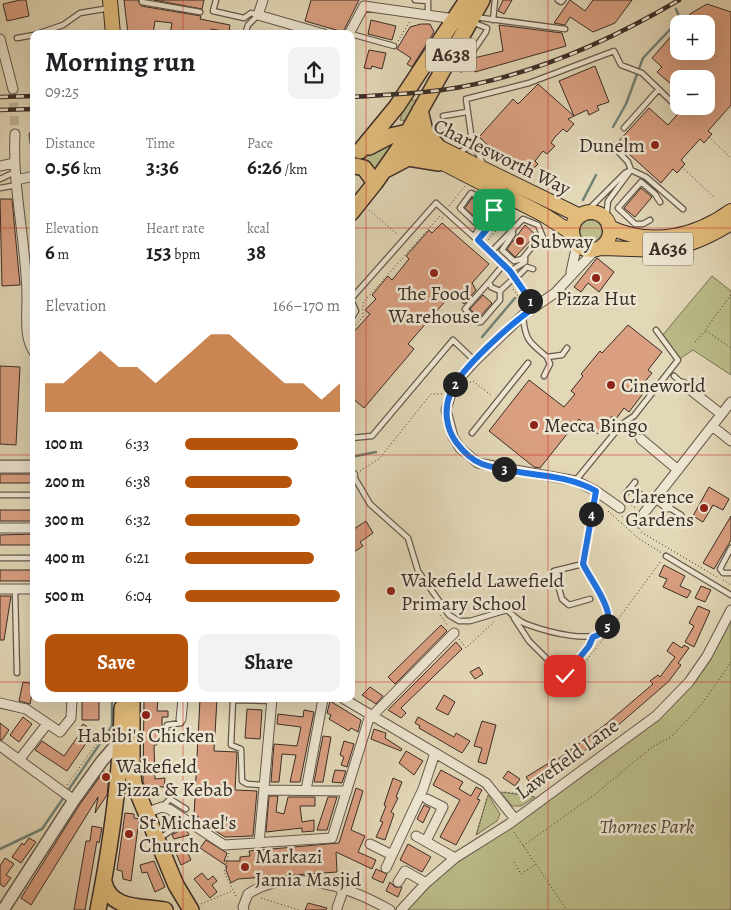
<!DOCTYPE html>
<html lang="en">
<head>
<meta charset="utf-8">
<style>
	:root { --surface:#fff; --page:#f2f2f2; --text:#202124; --muted:#757577; --accent:#b45309 }
	body { margin:0; font-family:Alegreya,serif; background:var(--page); color:var(--text); height:100vh; display:flex; flex-direction:column; font-size:19px; white-space:nowrap }
	* { box-sizing:border-box; margin:0 }
	p { font-size:16px; color:var(--muted) }
	.icon { flex:none; width:28px; height:28px; fill:none; stroke:currentColor; stroke-width:2; stroke-linecap:round; stroke-linejoin:round }
	.map { position:relative; flex:1; overflow:hidden }
	.panel { position:absolute; left:30px; top:30px; width:325px; height:672px; display:flex; flex-direction:column; background:var(--surface); border-radius:10px; box-shadow:0 5px 20px #0002 }
	.panel>* { flex:none }
	.fabs { position:absolute; left:670px; top:15px; display:grid; gap:10px }
	.fabs a { display:grid; place-items:center; width:45px; height:45px; border-radius:10px; background:var(--surface); box-shadow:0 5px 20px #0002; font-size:25px }
	.pin { position:absolute; display:grid; place-items:center; width:42px; height:42px; color:#fff; margin:-21px; border-radius:10px; box-shadow:0 2px 8px #0006 }
	.km { position:absolute; width:25px; height:25px; margin:-12px; border-radius:50%; background:#222; color:#fff; font-size:14px; line-height:25px; text-align:center }
	.round { display:grid; place-items:center; flex:none; width:52px; height:52px; border-radius:10px; background:var(--page) }
	.head { display:flex; align-items:center; justify-content:space-between; height:85px; padding:0 15px }
	h1 { font-size:28px; font-weight:700; line-height:38px }
	.figures { display:grid; grid-template-columns:repeat(3,1fr); gap:8px; height:85px; padding:5px 15px }
	.figures div { display:grid; align-content:center }
	.figures b { font-size:21px; font-weight:700 }
	.figures small { font-size:14px; font-weight:400 }
	.figures p { font-size:14px }
	.chart { height:140px; padding:10px 15px }
	.chart p { display:flex; justify-content:space-between }
	.chart svg { width:100%; height:90px; margin-top:5px; fill:var(--accent); opacity:.7 }
	.action { display:flex; gap:10px; margin-top:auto; padding:10px 15px }
	.action a { flex:1; height:58px; border-radius:10px; background:var(--accent); color:#fff; font-size:20px; font-weight:700; line-height:58px; text-align:center }
	.action a+a { background:var(--page); color:var(--text) }
	ul { padding:0 15px; list-style:none; font-size:16px }
	li { display:grid; grid-template-columns:80px 60px 1fr; align-items:center; height:38px }
	li i { height:12px; border-radius:6px; background:var(--accent) }
	.map>svg:first-child { display:block }
	.green { fill:#babc89; stroke:#7a7458 }
	.lines { fill:none; stroke-linecap:round; stroke-linejoin:round }
	.stream { stroke:#718275; stroke-width:2.5 }
	.building { fill:#d99f80; stroke:#3a2d28 }
	.minor-tunnel { stroke:#c0b59a; stroke-width:9; stroke-dasharray:9 4.5; stroke-linecap:butt }
	.service-casing { stroke:#64584c; stroke-width:7 }
	.minor-casing { stroke:#64584c; stroke-width:11 }
	.tertiary-casing { stroke:#64584c; stroke-width:14 }
	.primary-casing { stroke:#3a2d28; stroke-width:16 }
	.trunk-casing { stroke:#3a2d28; stroke-width:18 }
	.path { stroke:#3a2d28; stroke-width:1; stroke-dasharray:1 2.5; stroke-linecap:butt }
	.service { stroke:#ece5d0; stroke-width:4.5 }
	.minor { stroke:#ece5d0; stroke-width:9 }
	.tertiary { stroke:#ece5d0; stroke-width:11 }
	.primary { stroke:#e1bc7b; stroke-width:14 }
	.trunk { stroke:#e1bc7b; stroke-width:15 }
	.rail-casing { stroke:#3a2d28; stroke-width:4.5 }
	.rail { stroke:#ece5d0; stroke-width:2.5; stroke-dasharray:8; stroke-linecap:butt }
	.route-casing { stroke:#fff; stroke-width:10 }
	.route { stroke:#1a73e8; stroke-width:6 }
	.grid { fill:none; stroke:#d62828; stroke-width:1; stroke-opacity:0.55 }
	.poi-dot { fill:#8f2418; stroke:#ece5d0; stroke-width:2 }
	.labels { text-anchor:middle; dominant-baseline:central; stroke-width:5; stroke-linejoin:round; paint-order:stroke }
	.shield { fill:#ece5d0; stroke:#6f645a; stroke-width:1 }
	.shield-label { font-size:19px; font-weight:bold; fill:#3a2d28 }
	.poi-label { font-size:20px; fill:#3a2d28; stroke:#ece5d0; text-anchor:start }
	.street-label { font-size:20px; fill:#3a2d28; stroke:#ece5d0 }
	.park-label { font-size:20px; font-style:italic; fill:#544a3b; stroke:#ece5d0 }
</style>
</head>
<body>
<div class="map">
<svg width="731" height="910" viewBox="0 0 731 910">
	<rect width="100%" height="100%" fill="#e2d7b6"/>
	<filter id="stains"><feTurbulence type="fractalNoise" baseFrequency=".004" numOctaves="4"/><feColorMatrix values="0 0 0 0 .2 0 0 0 0 .09 0 0 0 0 .02 0 0 0 .5 -.17"/></filter>
	<radialGradient id="worn" r=".72"><stop offset=".6" stop-color="#630" stop-opacity="0"/><stop offset="1" stop-color="#630" stop-opacity=".3"/></radialGradient>
	<path class="green" d="M406 100H420L409 121 400 120Z
		M387 141 390 149 375 175 351 163Z
		M580 231a11 11 0 1 1 22 0a11 11 0 1 1-22 0Z
		M712 276 731 291V375L693 350 678 360 661 337Z
		M731 610V910H401L426 883 509 824 679 694Z
		M501 792 535 797 521 806H512Z
		M488 795 500 814 497 821 476 835Z"/>
	<g class="lines">
		<path class="stream" d="M613 127 626 104 643 58 680 19 676 9
			M583 200 596 175
			M482 337 515 298
			M351 457 376 452
			M67 792 112 726V699
			M0 849 42 829 64 797"/>
	</g>
	<path class="building" d="M20 0H26L29 16 7 21 3 4Z
		M124 0H138L141 6 201 16 200 19 230 25 229 32 211 29 210 34H170L172 23 155 21 153 34H128Z
		M154 0H204L202 9Z
		M311 0H359L343 32 305 21Z
		M503 0H512L504 14 498 11Z
		M570 0 585 11 593 0H632L615 23 593 32 570 17 565 25 554 23Z
		M707 4 731 12V105L708 131 712 134 704 143 700 139 681 160 685 164 677 173 673 169 661 183 617 143 649 108 668 125 685 106H706V79H679V91L657 72 662 67 652 58 679 27V51H706V24H682L690 14Z
		M371 20 396 26 392 40 368 34Z
		M421 24H430L434 32 412 67 407 64 411 58 397 49 410 27Z
		M499 25 562 33 566 46 475 72 472 60 474 58 503 51Z
		M369 50 386 53 382 69 372 66 371 69 364 68Z
		M595 66 609 102 597 106 599 110 589 115 587 110 574 116 559 81Z
		M538 84 574 116 568 119 574 124 567 132 563 129 555 137 551 143 555 146 547 154 543 151 535 161 538 164 530 172 527 169 521 175 479 137 513 99 518 104Z
		M641 188 652 197 635 217 624 208Z
		M472 198 482 202 483 206 493 214 484 226 465 208Z
		M0 199H12L20 285 2 286Z
		M442 223 489 264 472 283 476 290 464 304 460 300 455 290 408 344 414 349 364 408 351 397V335L370 314 365 310 376 299 372 295 388 276 392 280 409 259 406 256 429 230 432 233Z
		M525 225 536 235 515 257 507 249Z
		M597 258 614 272 599 292 588 283 581 292 574 287Z
		M483 295 492 303 479 318 470 309Z
		M628 325 662 352 648 370 652 373 643 384 648 387 629 412 624 408 616 419 612 416 598 434 579 419 540 468 534 467 489 431 529 380 564 407 575 394 571 391 583 376 581 374 600 351 602 353Z
		M0 366 20 367 16 445 0 444Z
		M0 474H34V483H0Z
		M709 487 729 499 723 510 713 505 703 522 693 516Z
		M0 510H34V521H0Z
		M731 516V540L714 569 703 563Z
		M366 521 373 533 360 542 363 546 351 554V531Z
		M34 534V545H0V535Z
		M664 565 685 576 680 586 691 591 687 598 663 587 667 579 659 576Z
		M0 570H34V581H0Z
		M701 586 711 590 705 602 695 598Z
		M0 596H11L4 640H0Z
		M698 606 710 611 694 647 685 642 694 626 689 623Z
		M441 625 447 631 395 684 388 677Z
		M456 642 462 649 401 708 406 713 401 718 388 710Z
		M673 642 682 648 684 645 689 648 678 663 681 665 668 682 616 727 570 762 531 784 526 777 557 758 558 759 606 724 653 684 650 681 658 675 660 677 675 657 667 651Z
		M479 667 483 674 475 679 470 672Z
		M23 682 34 684 30 704 19 701Z
		M370 687 383 696 376 704 362 695Z
		M444 695 455 702 448 715 436 709Z
		M82 699H99V720H82Z
		M144 699H158L157 711H168V717H162V739H157V745H154L155 779 165 778 164 787 145 786 143 782Z
		M200 699H217L214 751 237 752 235 790 257 791 253 836 225 837 198 820V816H194Z
		M330 701 361 720 358 732 351 728 349 731 329 719 331 715 327 713Z
		M247 709 262 710 260 739 245 738Z
		M304 710 314 712 300 782H290L296 755 282 754 279 782H271L274 744 297 746 301 727 277 724 278 714 303 717Z
		M23 717 32 724 19 742 10 735Z
		M418 717 454 737 456 733 470 741 462 753 419 728 420 726 415 723Z
		M482 721 496 725 486 764 478 762 482 748 474 746Z
		M0 723 9 730 2 740H0Z
		M83 724 93 730 88 738 89 739 67 771 35 750 42 741 64 756 81 732 79 730Z
		M374 729 386 733 385 738 402 749 401 751 371 739Z
		M323 736 331 737 323 782H314Z
		M344 741 354 744 347 767 341 765 344 757 340 755Z
		M406 751 423 761 414 775 399 763Z
		M335 770 346 771 342 783 332 782Z
		M441 770 463 782 459 789 471 796 476 787 482 790 477 799 480 800 456 845 440 837 460 800 433 785Z
		M104 771 109 775 107 795 95 813 98 797 31 905 21 898 80 804Z
		M508 771 520 779 515 786 503 778Z
		M393 778 402 782 396 797 398 798 391 812 394 814 385 840 376 837 383 822 380 821 386 806 384 805Z
		M356 788 363 791 351 830 365 836 358 852 376 860 372 869 336 852 337 872 238 879 231 883 226 870 227 866 200 848 206 840 227 853 224 861H240V857L250 856 249 851 339 843Z
		M269 796H278L276 812 284 814 288 797H315V806H300L302 822 314 820V831L302 832V828L266 832Z
		M328 797H337L327 830H317Z
		M424 805 430 808 423 823 417 819Z
		M125 813 134 814V818L139 819 131 881 123 879 122 871 117 870Z
		M92 826 102 828 99 843 97 841 85 910H74L86 841H90Z
		M185 827 189 835 174 839 172 835Z
		M29 838 36 842 21 863 12 857 22 843 24 845Z
		M408 844 431 857 422 872 400 860Z
		M186 849 191 860 181 865 176 853Z
		M5 858 14 864 6 875 11 878 4 887 0 884V866Z
		M154 861 165 887 155 892 147 872 142 873 140 865Z
		M376 869 387 874 383 883 372 878Z
		M202 873 208 880 213 876 217 881 212 885 217 892 210 898 194 879Z
		M390 882 395 887H402L398 897 386 891Z
		M308 903 327 908 326 910H305Z"/>
	<g class="lines">
		<path class="minor-tunnel" d="M13 89 15 134"/>
		<g class="service-casing">
			<path id="service" d="M142 0V2L200 12
				M216 0 213 11 244 18 251 13 258 15
				M415 0 428 1V15
				M558 0 561 2 563 0
				M475 17 565 29
				M493 20 495 0
				M37 34 63 25 80 13 110 8
				M245 34 248 25 258 15
				M351 34 394 46
				M17 38 34 35
				M461 69 486 32 487 28 472 22
				M443 116 467 112
				M624 128 658 90
				M32 135 34 149
				M459 153 468 147 471 140
				M483 164 472 141 466 99 529 83 614 51 621 65 642 73 675 105
				M0 179 15 172
				M0 188 17 185
				M584 214 625 173 631 170 646 177 683 209
				M510 215 513 234 502 250 514 261 522 259 542 235
				M606 219 608 201 631 170 628 162 612 145
				M650 220 643 224H635L618 208 641 182 655 194 660 202
				M474 236 480 227 460 208 471 193 481 198
				M478 240 497 217V212L486 203
				M491 252 523 219 538 225 544 240
				M504 264 489 282 491 287 500 291 515 277
				M510 271 525 262V256
				M516 278 527 267 533 269
				M489 282 465 309 477 322H481L500 300V291
				M351 299 436 203 504 264 535 307
				M351 300 356 311 351 319
				M523 316C525 340 529 342 547 357L562 355 567 348
				M544 376 550 364 547 357
				M674 376 683 384
				M630 431 641 439
				M472 433 528 363
				M351 438 372 436 453 340 475 361
				M0 463H34
				M353 475 370 504 408 538 418 571 449 615 459 621H470L507 610C513 615 518 621 526 624 542 630 602 649 608 624 613 603 591 582 583 564L596 491
				M576 480 622 424 634 416 678 360 656 330
				M631 487 652 503
				M626 493 635 482
				M0 495H34
				M668 507 681 515
				M639 525 644 518V513
				M731 548 720 569 723 573H731
				M666 556 731 595
				M0 558H34
				M583 564 554 571 562 599 569 605 590 599
				M15 589 17 673
				M514 618 529 641 563 675 567 674 589 645 593 637
				M165 733 167 725 181 723V720
				M264 785 247 784 242 781 241 749 231 745 233 700 272 701
				M163 806 170 799 186 809
				M160 838 172 830 179 815"/>
		</g>
		<g class="minor-casing">
			<path id="minor" d="M263 0 258 15 324 34
				M349 34 364 6 455 19
				M0 39 13 89
				M15 134C12 189 27 244 27 299 27 316 24 338 34 352
				M0 166 14 163
				M16 180 34 176
				M596 249 555 293 523 315 475 361 454 384 446 410 453 437 460 448 478 463 576 481 596 491 620 508
				M571 272 577 244
				M683 384 721 414
				M712 426 731 441
				M641 439 678 470
				M0 468H34
				M351 475H353
				M656 498 668 507
				M644 513 731 402
				M0 528H34
				M0 589H34
				M344 699 486 783 515 819
				M0 703 26 709 60 732 71 718 72 699
				M372 716 454 633
				M181 719 183 699
				M0 746 74 800
				M19 760 47 724
				M264 790 347 791
				M306 790 323 699
				M145 813 162 807 169 809 224 845 332 838 370 715
				M416 836 455 858
				M426 841 443 807 427 799
				M259 843 272 699
				M370 844 392 855
				M386 868 423 789 435 753
				M398 882 405 871 426 883
				M337 908 344 888
				M244 910 243 907 248 894C290 866 350 887 390 910
				M401 910 426 883 455 858 509 824 656 716 689 682 707 656 731 610"/>
		</g>
		<g class="tertiary-casing">
			<path id="tertiary" d="M3 910 74 800 102 761 121 739"/>
		</g>
		<g class="primary-casing">
			<path id="primary" d="M110 0 113 34
				M408 132 580 216
				M402 142 544 215 572 233
				M572 231a19 19 0 1 1 38 0a19 19 0 1 1-38 0Z
				M609 227C651 247 695 237 731 211
				M600 248C658 249 678 256 731 223"/>
		</g>
		<g class="trunk-casing">
			<path id="trunk" d="M420 110 425 131 439 148
				M369 147 390 136 408 132
				M360 151 397 106 467 0
				M351 165 364 168 375 183
				M387 169 408 158 439 163
				M351 213 375 183 398 150 482 0
				M132 699V767L134 784 176 885 191 910
				M104 882C110 910 142 906 165 910
				M98 910C111 844 121 776 122 708"/>
		</g>
		<path class="path" d="M398 41 410 21
			M709 137 731 158
			M682 167 714 197
			M522 175 525 172 531 176
			M449 206 465 186
			M369 210 398 235
			M488 240 505 220
			M351 282 355 285
			M513 289 520 299 519 306
			M731 295 705 330 731 348
			M351 330 363 317V303L368 297 440 216 444 219
			M695 342 705 331
			M467 384 473 381 492 396
			M360 471 379 459 431 394H442
			M625 502 636 508
			M608 511 638 538 662 553
			M622 516 632 525
			M641 532 717 577
			M723 580 731 585
			M440 615 448 626
			M616 622 661 561
			M459 639 466 648 496 620
			M544 665 564 690 603 639
			M67 785 97 743 101 733 110 738
			M505 792 533 796
			M514 832 567 910
			M477 834 487 797
			M523 846 594 795 652 747 671 737 702 704 731 662
			M229 853 224 872 237 898
			M514 862 521 874 536 864
			M261 898 299 910
			M201 904 232 891"/>
		<use href="#service" class="service"/>
		<use href="#minor" class="minor"/>
		<use href="#tertiary" class="tertiary"/>
		<use href="#primary" class="primary"/>
		<use href="#trunk" class="trunk"/>
		<g class="rail-casing">
			<path id="rail" d="M0 97 34 96
				M351 97C382 95 412 94 442 90 527 78 606 43 679 0
				M0 110 34 109"/>
		</g>
		<use href="#rail" class="rail"/>
	</g>
	<g class="lines">
		<g class="route-casing">
			<path id="route" d="M494 210 497 217 478 240 510 271 535 307C513 322 458 370 450 394 444 410 446 428 456 442 462 450 471 460 482 464 519 477 561 471 596 491L583 564C592 584 629 625 593 637L589 646 565 676"/>
		</g>
		<use href="#route" class="route"/>
	</g>
	<path class="grid" d="M183 0V34M366 0V910M548 0V910M0 228H34M351 228H731M0 455H34M351 455H731M0 682H34M351 682H731M183 699V910"/>
	<g class="poi-dot">
		<circle cx="655" cy="145" r="5"/>
		<circle cx="520" cy="241" r="5"/>
		<circle cx="434" cy="273" r="5"/>
		<circle cx="596" cy="278" r="5"/>
		<circle cx="611" cy="385" r="5"/>
		<circle cx="534" cy="425" r="5"/>
		<circle cx="704" cy="508" r="5"/>
		<circle cx="391" cy="591" r="5"/>
		<circle cx="146" cy="715" r="5"/>
		<circle cx="106" cy="777" r="5"/>
		<circle cx="129" cy="834" r="5"/>
		<circle cx="245" cy="867" r="5"/>
	</g>
	<g class="labels">
		<g class="shield">
			<rect x="426" y="38.5" width="50" height="33" rx="4"/>
			<rect x="643" y="232.5" width="50" height="33" rx="4"/>
		</g>
		<g class="shield-label">
			<text x="451" y="55">A638</text>
			<text x="668" y="249">A636</text>
		</g>
		<g class="poi-label">
			<text x="645" y="145" text-anchor="end">Dunelm</text>
			<text x="530" y="241">Subway</text>
			<text x="434" y="293" text-anchor="middle">The Food<tspan x="434" dy="23">Warehouse</tspan></text>
			<text x="596" y="298" text-anchor="middle">Pizza Hut</text>
			<text x="621" y="385">Cineworld</text>
			<text x="544" y="425">Mecca Bingo</text>
			<text x="694" y="496" text-anchor="end">Clarence<tspan x="694" dy="23">Gardens</tspan></text>
			<text x="401" y="580">Wakefield Lawefield<tspan x="401" dy="23">Primary School</tspan></text>
			<text x="146" y="735" text-anchor="middle">Habibi's Chicken</text>
			<text x="116" y="766">Wakefield<tspan x="116" dy="23">Pizza &amp; Kebab</tspan></text>
			<text x="139" y="822">St Michael's<tspan x="139" dy="23">Church</tspan></text>
			<text x="255" y="856">Markazi<tspan x="255" dy="23">Jamia Masjid</tspan></text>
		</g>
		<g class="street-label">
			<text transform="translate(502 157) rotate(26)">Charlesworth Way</text>
			<text transform="translate(567 759) rotate(-36)">Lawefield Lane</text>
		</g>
		<g class="park-label">
			<text x="647" y="826">Thornes Park</text>
		</g>
	</g>
	<rect width="100%" height="100%" filter="url(#stains)"/>
	<rect width="100%" height="100%" fill="url(#worn)"/>
</svg>
<div class="fabs">
<a>+</a>
<a>−</a>
</div>
<div class="pin" style="left:494px;top:210px;background:#1e9e55"><svg class="icon" aria-label="arrive" viewBox="0 0 24 24"><path d="M6 21V4h12l-3 4 3 4H6"/></svg></div>
<div class="pin" style="left:565px;top:676px;background:#d93025"><svg class="icon" aria-label="check" viewBox="0 0 24 24"><path d="M5 12l5 5 9-10"/></svg></div>
<b class="km" style="left:530px;top:301px">1</b>
<b class="km" style="left:455px;top:384px">2</b>
<b class="km" style="left:504px;top:469px">3</b>
<b class="km" style="left:591px;top:514px">4</b>
<b class="km" style="left:607px;top:626px">5</b>
<section class="panel">
<div class="head"><div><h1>Morning run</h1><p>09:25</p></div><a class="round"><svg class="icon" aria-label="share" viewBox="0 0 24 24"><path d="M12 15V3M7 8l5-5 5 5M5 13v7h14v-7"/></svg></a></div>
<div class="figures">
<div><p>Distance</p><b>0.56<small> km</small></b></div>
<div><p>Time</p><b>3:36</b></div>
<div><p>Pace</p><b>6:26<small> /km</small></b></div>
</div>
<div class="figures">
<div><p>Elevation</p><b>6<small> m</small></b></div>
<div><p>Heart rate</p><b>153<small> bpm</small></b></div>
<div><p>kcal</p><b>38</b></div>
</div>
<div class="chart"><p><span>Elevation</span>166–170 m</p>
<svg viewBox="0 0 160 44" preserveAspectRatio="none"><path d="M0 44V30L10 30L20 22L30 14L40 22L50 22L60 30L70 22L80 14L90 6L100 6L110 14L120 22L130 30L140 30L150 38L160 30V44z"/></svg>
</div>
<ul>
<li><b>100 m</b>6:33<i style="width:73%"></i></li>
<li><b>200 m</b>6:38<i style="width:69%"></i></li>
<li><b>300 m</b>6:32<i style="width:74%"></i></li>
<li><b>400 m</b>6:21<i style="width:83%"></i></li>
<li><b>500 m</b>6:04<i style="width:100%"></i></li>
</ul>
<div class="action"><a>Save</a><a>Share</a></div>
</section>
</div>
</body>
</html>
